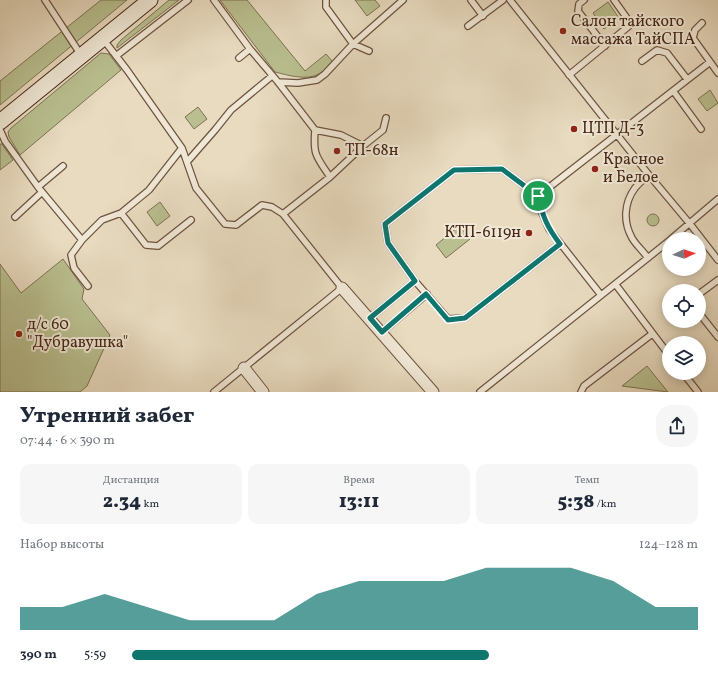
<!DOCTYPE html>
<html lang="ru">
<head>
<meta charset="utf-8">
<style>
	:root { --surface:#fff; --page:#f6f6f7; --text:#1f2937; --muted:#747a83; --accent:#0f766e }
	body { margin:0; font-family:Vollkorn,serif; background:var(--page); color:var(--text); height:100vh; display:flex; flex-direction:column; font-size:15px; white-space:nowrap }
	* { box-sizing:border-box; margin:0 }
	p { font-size:13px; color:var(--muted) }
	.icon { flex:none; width:22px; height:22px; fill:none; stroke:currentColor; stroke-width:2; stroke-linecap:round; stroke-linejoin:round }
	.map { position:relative; height:392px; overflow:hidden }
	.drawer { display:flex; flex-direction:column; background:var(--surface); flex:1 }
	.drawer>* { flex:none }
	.needle { width:26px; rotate:86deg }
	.controls { position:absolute; left:662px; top:232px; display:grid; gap:8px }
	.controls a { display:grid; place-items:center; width:44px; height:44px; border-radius:50%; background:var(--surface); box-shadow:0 2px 10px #0003; font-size:20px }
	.pin { position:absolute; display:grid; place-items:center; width:34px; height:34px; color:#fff; margin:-17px; border:2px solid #fff; border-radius:50%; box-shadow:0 1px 4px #0007 }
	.round { display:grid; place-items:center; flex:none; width:42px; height:42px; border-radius:16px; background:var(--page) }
	.summary { display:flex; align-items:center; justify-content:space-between; height:68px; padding:0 20px }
	h1 { font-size:22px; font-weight:800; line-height:30px }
	.metrics { display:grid; grid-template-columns:repeat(3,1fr); gap:6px; height:68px; padding:4px 20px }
	.metrics div { display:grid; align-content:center; border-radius:10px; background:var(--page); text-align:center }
	.metrics b { font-size:20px; font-weight:800 }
	.metrics small { font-size:11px; font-weight:400 }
	.metrics p { font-size:11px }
	.chart { height:112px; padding:8px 20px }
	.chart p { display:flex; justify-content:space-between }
	.chart svg { width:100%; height:72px; margin-top:4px; fill:var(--accent); opacity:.7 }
	ul { padding:0 20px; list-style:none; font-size:13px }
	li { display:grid; grid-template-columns:64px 48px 1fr; align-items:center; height:30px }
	li i { height:10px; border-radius:5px; background:var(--accent) }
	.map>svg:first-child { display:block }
	.green { fill:#b9bf90; stroke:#7f7253 }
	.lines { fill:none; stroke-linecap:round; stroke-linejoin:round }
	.lane-casing { stroke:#6e5340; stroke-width:8 }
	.street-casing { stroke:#6e5340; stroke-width:13 }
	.secondary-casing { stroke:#452616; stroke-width:17 }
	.lane { stroke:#f0e8d6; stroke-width:5.5 }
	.street { stroke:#f0e8d6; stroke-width:11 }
	.secondary { stroke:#f0e8d6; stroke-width:15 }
	.route-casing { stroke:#fff; stroke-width:8 }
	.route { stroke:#0f766e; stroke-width:5 }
	.poi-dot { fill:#8f2418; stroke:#f0e8d6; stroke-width:1.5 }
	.labels { text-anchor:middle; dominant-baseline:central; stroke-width:4; stroke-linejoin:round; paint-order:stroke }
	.poi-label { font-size:16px; fill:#452616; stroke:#f0e8d6; text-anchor:start }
</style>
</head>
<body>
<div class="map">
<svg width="718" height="392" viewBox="0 0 718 392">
	<rect width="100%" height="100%" fill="#e8dbc0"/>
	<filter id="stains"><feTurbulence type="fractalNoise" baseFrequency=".005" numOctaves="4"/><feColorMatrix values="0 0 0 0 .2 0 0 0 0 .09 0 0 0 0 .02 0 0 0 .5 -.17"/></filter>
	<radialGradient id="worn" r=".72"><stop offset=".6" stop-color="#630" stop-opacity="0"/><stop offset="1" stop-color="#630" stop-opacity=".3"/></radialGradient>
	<path class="green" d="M101 0H127L0 105V81Z
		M169 0H179L117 48V45L121 40Z
		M220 0H247L305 71 326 54 333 62C329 66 324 71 319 74 307 81 287 75 275 72Z
		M355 0H375L380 6 367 16Z
		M608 2 619 18 604 29 593 13Z
		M101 53 109 54 121 70 20 155 9 137 8 132 11 128Z
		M710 90 718 103 707 111 698 99Z
		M198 107 207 119 194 129 185 117Z
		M0 144H2L13 160 0 170Z
		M160 202 170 216 157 226 147 212Z
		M647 220a6 6 0 1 1 12 0a6 6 0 1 1-12 0Z
		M459 226 470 239 446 258 436 245Z
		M63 259 84 289 82 299 110 335 87 386 80 392H0V264L21 293Z
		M647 366 668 392 622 386Z"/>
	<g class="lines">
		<g class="lane-casing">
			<path id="lane" d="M45 0 81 55
				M214 0 250 49 278 82 315 130 341 135 363 146 383 130 386 118
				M326 0V7L353 44 369 51
				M471 0 483 16
				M510 0 649 175 690 224 718 260
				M584 0 579 4 578 11 605 46
				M702 23 695 30 693 38 718 73
				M468 26 503 0
				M103 39 127 70 182 148 149 190 121 213
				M116 56 188 0
				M239 58 250 49
				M642 61 657 50 667 53 687 79
				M569 75 629 26V21L614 0
				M278 82 298 83 317 80 325 74 353 44 403 0
				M674 92 701 129
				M0 130 5 141 38 187 82 240 71 255 74 268 88 286
				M315 130C313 155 316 156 330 177L363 146
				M182 148 196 188 225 224 236 225 262 205 272 207 283 214 342 288 214 392
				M187 162 215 130 231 110 272 76
				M38 187 63 166
				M283 214 330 177
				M15 217 42 192
				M671 239 718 199
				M82 240 102 220 121 213 146 245 158 246 191 220
				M648 258C643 251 636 245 632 238 623 222 624 203 635 188 639 183 644 179 649 175
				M415 281 448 319 465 318 560 244
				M616 285 669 355
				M699 294 718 280
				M601 295 549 229 542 213 538 196 710 62
				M699 313 718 337
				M370 318 415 281 388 243 385 224 454 170 502 169 538 196
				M382 332 427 294
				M683 373 698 392
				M480 392 669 241
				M581 392 584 386 652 334"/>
		</g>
		<g class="street-casing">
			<path id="street" d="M342 288 433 392
				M244 368 263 392"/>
		</g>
		<g class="secondary-casing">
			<path id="secondary" d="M0 122 150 0"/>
		</g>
		<use href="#lane" class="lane"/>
		<use href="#street" class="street"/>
		<use href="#secondary" class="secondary"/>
	</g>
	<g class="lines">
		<g class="route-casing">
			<path id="route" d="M502 169 538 196C543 217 547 227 560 244L465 318 448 320 426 294 382 332 370 318 415 281 388 243 385 224 454 170Z"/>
		</g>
		<use href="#route" class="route"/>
	</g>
	<g class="poi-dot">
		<circle cx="563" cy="31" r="4"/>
		<circle cx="574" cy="129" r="4"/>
		<circle cx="337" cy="151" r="4"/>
		<circle cx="595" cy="169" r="4"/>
		<circle cx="529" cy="233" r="4"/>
		<circle cx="19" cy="334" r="4"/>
	</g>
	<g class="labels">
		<g class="poi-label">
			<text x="571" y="22">Салон тайского<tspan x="571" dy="18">массажа ТайСПА</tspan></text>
			<text x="582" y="129">ЦТП Д-3</text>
			<text x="345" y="151">ТП-68н</text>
			<text x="603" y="160">Красное<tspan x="603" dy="18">и Белое</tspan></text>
			<text x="521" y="233" text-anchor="end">КТП-6119н</text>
			<text x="27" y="325">д/с 60<tspan x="27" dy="18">"Дубравушка"</tspan></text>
		</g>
	</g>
	<rect width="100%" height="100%" filter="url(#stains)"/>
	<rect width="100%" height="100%" fill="url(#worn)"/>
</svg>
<div class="controls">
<a><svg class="needle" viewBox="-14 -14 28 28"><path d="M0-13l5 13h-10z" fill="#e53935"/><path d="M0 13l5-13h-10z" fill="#747a83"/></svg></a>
<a><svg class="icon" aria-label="locate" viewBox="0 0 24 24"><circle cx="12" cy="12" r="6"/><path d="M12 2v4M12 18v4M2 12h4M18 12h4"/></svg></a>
<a><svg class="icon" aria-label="layers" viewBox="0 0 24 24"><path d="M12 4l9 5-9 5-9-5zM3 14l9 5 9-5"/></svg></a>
</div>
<div class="pin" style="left:538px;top:196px;background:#1e9e55"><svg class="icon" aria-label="arrive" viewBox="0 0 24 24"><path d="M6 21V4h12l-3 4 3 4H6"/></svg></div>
</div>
<section class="drawer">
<div class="summary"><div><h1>Утренний забег</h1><p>07:44 · 6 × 390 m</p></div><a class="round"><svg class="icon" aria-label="share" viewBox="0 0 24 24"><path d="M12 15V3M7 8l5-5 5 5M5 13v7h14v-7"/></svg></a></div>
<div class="metrics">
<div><p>Дистанция</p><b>2.34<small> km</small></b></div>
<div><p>Время</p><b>13:11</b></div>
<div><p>Темп</p><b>5:38<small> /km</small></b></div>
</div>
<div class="chart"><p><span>Набор высоты</span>124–128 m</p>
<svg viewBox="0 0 160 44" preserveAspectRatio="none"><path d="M0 44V30L10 30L20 22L30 30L40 38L50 38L60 38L70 22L80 14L90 14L100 14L110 6L120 6L130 6L140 14L150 30L160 30V44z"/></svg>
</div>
<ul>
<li><b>390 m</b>5:59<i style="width:63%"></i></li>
</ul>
</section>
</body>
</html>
